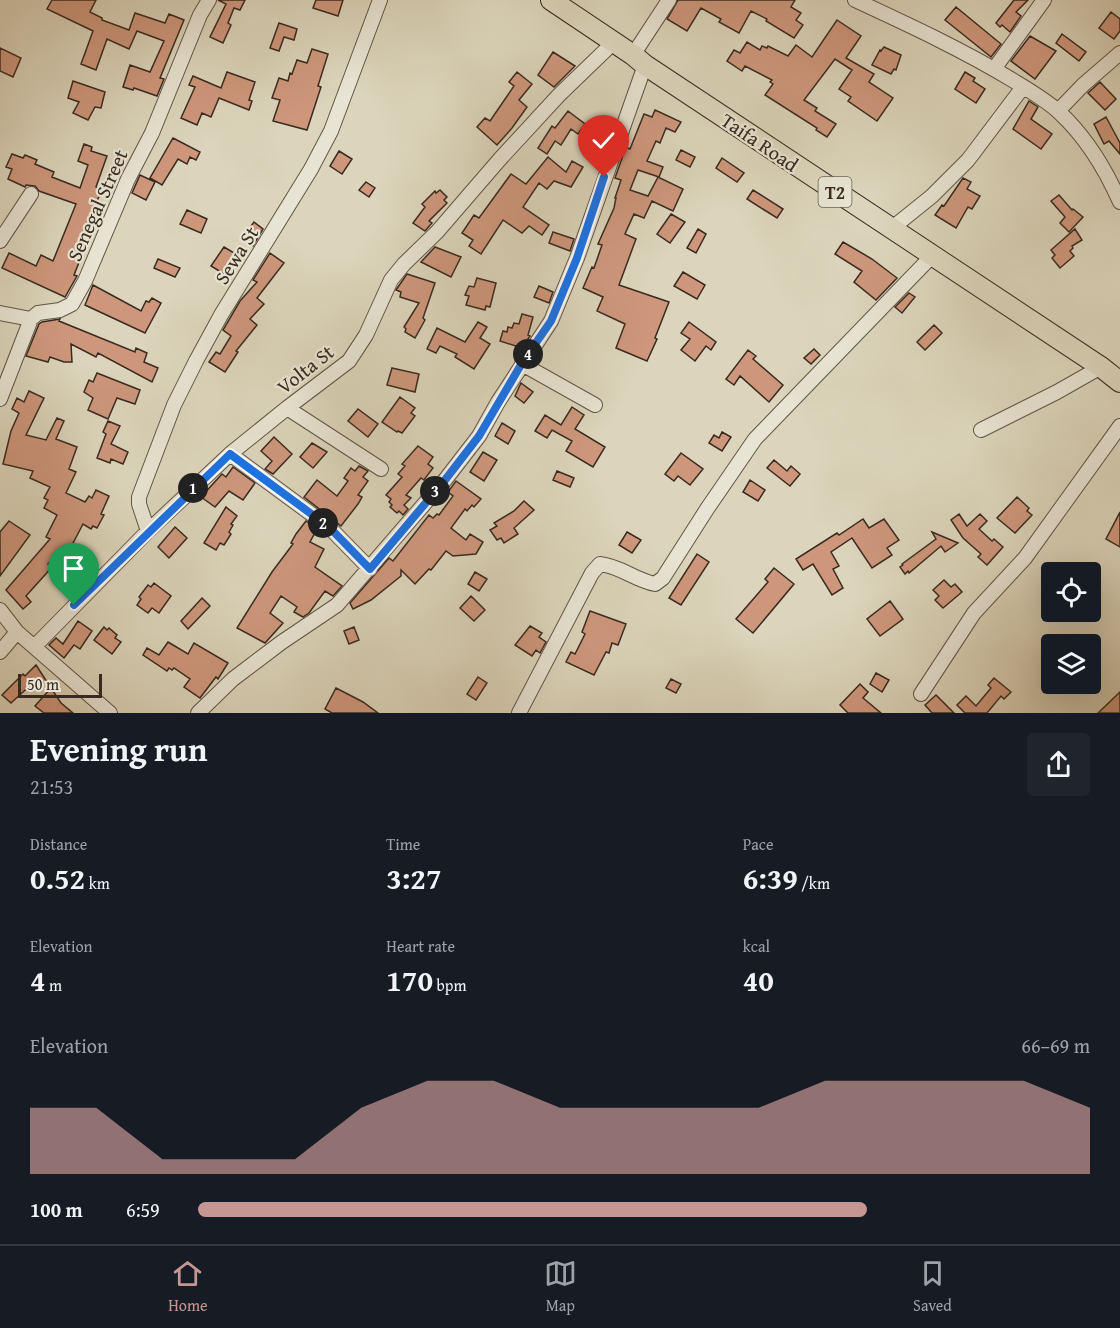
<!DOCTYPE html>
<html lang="en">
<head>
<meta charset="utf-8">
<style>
	:root { --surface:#171b24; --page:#20242c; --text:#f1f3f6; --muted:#9ea1a6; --line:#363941; --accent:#c59692 }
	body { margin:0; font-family:"Gentium Book Plus",serif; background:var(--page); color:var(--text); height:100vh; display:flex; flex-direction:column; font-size:22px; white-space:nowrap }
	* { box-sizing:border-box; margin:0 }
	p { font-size:20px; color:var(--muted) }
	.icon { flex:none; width:33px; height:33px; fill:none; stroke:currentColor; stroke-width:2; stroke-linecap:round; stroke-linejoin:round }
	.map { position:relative; height:713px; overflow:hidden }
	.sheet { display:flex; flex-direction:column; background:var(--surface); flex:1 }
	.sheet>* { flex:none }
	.fabs { position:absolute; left:1041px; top:562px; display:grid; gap:12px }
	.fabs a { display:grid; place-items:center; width:60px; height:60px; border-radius:6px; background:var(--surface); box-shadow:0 6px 24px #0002; font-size:30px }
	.scale { position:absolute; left:18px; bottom:15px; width:84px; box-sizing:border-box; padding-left:6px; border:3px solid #392a20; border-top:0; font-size:16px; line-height:21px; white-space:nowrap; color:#392a20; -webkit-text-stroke:4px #e8e4d3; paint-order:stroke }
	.pin { position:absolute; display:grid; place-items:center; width:51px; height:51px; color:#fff; margin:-62px -26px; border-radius:50% 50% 50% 0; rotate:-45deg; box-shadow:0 0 6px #0007 }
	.pin .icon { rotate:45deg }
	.km { position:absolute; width:30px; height:30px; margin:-15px; border-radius:50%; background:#222; color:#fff; font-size:16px; line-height:30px; text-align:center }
	.round { display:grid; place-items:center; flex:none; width:63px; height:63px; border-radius:6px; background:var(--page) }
	.headline { display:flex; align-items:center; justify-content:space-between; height:102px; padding:0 30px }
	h1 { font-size:33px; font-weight:800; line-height:45px }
	.figures { display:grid; grid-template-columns:repeat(3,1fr); gap:9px; height:102px; padding:6px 30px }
	.figures div { display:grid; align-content:center }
	.figures b { font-size:30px; font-weight:800 }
	.figures small { font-size:16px; font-weight:400 }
	.figures p { font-size:16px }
	.chart { height:168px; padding:12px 30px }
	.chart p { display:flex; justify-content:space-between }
	.chart svg { width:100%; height:108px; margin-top:6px; fill:var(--accent); opacity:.7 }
	ul { padding:0 30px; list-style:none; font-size:20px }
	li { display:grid; grid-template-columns:96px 72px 1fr; align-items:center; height:45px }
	li i { height:15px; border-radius:8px; background:var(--accent) }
	.menu { display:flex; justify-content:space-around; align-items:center; height:84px; border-top:2px solid var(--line); background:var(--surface); font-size:16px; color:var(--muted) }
	.menu a { display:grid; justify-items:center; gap:3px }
	.menu .current { color:var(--accent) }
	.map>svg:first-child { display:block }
	.building { fill:#ce977c; stroke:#392a20; stroke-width:1.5 }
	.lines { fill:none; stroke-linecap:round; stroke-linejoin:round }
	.minor-casing { stroke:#625547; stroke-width:16 }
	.highway-casing { stroke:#392a20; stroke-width:22 }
	.minor { stroke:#e8e4d3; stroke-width:14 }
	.highway { stroke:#dcd5bb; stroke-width:20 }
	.route-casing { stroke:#fff; stroke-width:12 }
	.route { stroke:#1a73e8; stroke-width:8 }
	.labels { text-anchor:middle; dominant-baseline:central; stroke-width:4.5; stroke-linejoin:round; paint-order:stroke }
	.shield { fill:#e8e4d3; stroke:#6e6256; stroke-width:1.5 }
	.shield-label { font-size:18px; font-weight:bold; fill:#392a20 }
	.street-label { font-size:20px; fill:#392a20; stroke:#e8e4d3 }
</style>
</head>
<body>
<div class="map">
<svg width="1120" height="713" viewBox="0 0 1120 713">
	<rect width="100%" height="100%" fill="#dcd5bb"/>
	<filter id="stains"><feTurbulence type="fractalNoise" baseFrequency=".00333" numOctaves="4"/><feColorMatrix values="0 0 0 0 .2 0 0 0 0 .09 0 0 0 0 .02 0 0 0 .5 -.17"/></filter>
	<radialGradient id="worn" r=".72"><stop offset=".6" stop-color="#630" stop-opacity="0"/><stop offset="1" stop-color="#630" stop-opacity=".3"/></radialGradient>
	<path class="building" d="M52 0H96L90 12 102 18V20L129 30 135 13 165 23 169 14 184 20 160 78 164 79 157 96 134 88 133 90 123 87 130 65 150 72 164 41 137 31 129 49 107 39 96 70 81 64 93 31 47 9Z
		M218 0H245L240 10 234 8 228 23 231 25 223 43 210 37 226 4Z
		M316 0H343L338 16 313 8Z
		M678 0H795L791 7 801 13 796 20 803 25 794 38 766 21 767 19 751 11 739 33 719 22 721 19 701 8 687 31 667 19Z
		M1014 0H1028L1016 12 1021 16 1010 32 1002 25 1000 27 996 23Z
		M956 7 1001 44 991 57 945 20Z
		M1111 12 1120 19V31L1114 39 1099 28Z
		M837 20 861 36 846 58 874 74 869 82 893 98 877 121 848 101 851 97 839 89 852 70 835 59 804 100 817 108 815 111 836 124 827 137 816 130 817 128 765 95 773 84 770 82 772 80 745 66 742 71 727 61 734 50 740 53 747 42 760 50 762 46 767 48 768 46 788 56 796 45 812 57Z
		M279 23 297 29 294 40 284 37 279 51 270 48Z
		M1062 34 1086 52 1079 61 1056 43Z
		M1030 36 1056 51 1035 79 1011 61Z
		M884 47 901 55 896 70 894 69 891 74 872 65 880 50 881 51Z
		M0 48 21 58 13 77 0 71Z
		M312 49 328 54 318 86 321 87 307 130 273 121 280 100 272 98 279 78 288 81 290 73 292 74 297 60 307 63Z
		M553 52 575 66 554 87 538 75Z
		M227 72 255 82 249 100 252 101 249 110 219 98 211 117 202 113 197 125 181 118 195 87 189 85 193 76 221 88Z
		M517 72 532 84 519 100 527 107 512 128 497 145 477 127 485 118 490 121 514 86 509 82Z
		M965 72 975 78 973 81 985 89 976 103 955 89Z
		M73 81 105 92 101 108 95 107 88 120 73 113 79 102 68 98Z
		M1100 82 1116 99 1105 110 1088 93Z
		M1029 101 1038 107 1031 119 1052 134 1041 149 1013 129Z
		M655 110 681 122 675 132 666 128 660 143 656 141 647 161 663 167 659 177 638 170 630 190 648 196 658 177 683 189 673 211 652 201 644 218 634 214 625 234 636 239 619 285 669 302 655 338 657 339 647 361 616 348 625 324 597 311 603 297 583 288 592 267 594 268 602 245 598 244 614 208 616 198H615L621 180 615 178 626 147 630 149 644 114 652 117Z
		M568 111 585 124 578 134 571 129 561 145 555 141 547 154 538 148 552 126 555 128Z
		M1106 117 1120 143V154L1109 141 1104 144 1094 124Z
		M173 138 200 152 196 160 190 157 187 164 178 159 162 185 150 178Z
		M84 144 92 147 91 151 107 156 96 187 102 190 85 227 87 228 77 252 82 255 74 275 77 276 65 297 2 268 9 253 36 266 41 255 53 261 76 204 39 191 35 186 26 185 25 187 8 179 12 169 6 167 12 154 23 158 25 155 37 160 35 164 54 172 52 177 80 188 88 165 78 161Z
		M681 150 695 157 690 167 676 160Z
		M339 151 352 159 342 174 330 166Z
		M548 157 566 172 572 161 583 167 571 187 554 181 547 189 539 183 523 207 549 225 542 235 529 226 522 233 503 220 481 254 469 246 473 240 462 233 474 215 479 218 511 174 526 184Z
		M722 158 744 173 737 182 716 168Z
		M140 175 155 182 146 200 132 193Z
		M963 178 971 182 967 189 980 196 972 209 968 207 956 228 935 215 942 205 944 206Z
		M366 182 375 188 369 197 359 190Z
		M440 190 447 197 444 200 447 203 429 221 432 223 425 231 413 223 425 207 422 204 435 191 436 193Z
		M753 190 783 209 777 218 747 199Z
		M1059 195 1072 210 1073 209 1083 217 1069 232 1060 223 1065 217 1051 201Z
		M187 210 207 219 201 233 180 224Z
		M671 214 685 222 670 243 657 234Z
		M254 222 263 229 253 246 242 238Z
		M698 229 706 234 696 253 687 248Z
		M1075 229 1082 240 1072 246 1073 248 1070 251 1074 256 1060 268 1052 258 1055 255 1051 250Z
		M553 232 574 239 570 251 549 243Z
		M843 242 872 259 897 278 876 300 854 282 862 271 835 254Z
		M224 247 239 256 233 265 235 267 229 277 211 266Z
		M435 247 461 257 451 277 421 262Z
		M270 253 284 263 257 298 264 304 250 319 257 325 236 351 238 352 225 372 209 362 216 352 220 354 231 336 223 330 240 301 257 282 253 280Z
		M158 259 180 268 175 277 154 268Z
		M683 272 705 285 697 299 674 286Z
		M407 274 435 283 423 318 425 320 415 338 405 332 406 329 404 327 419 303 400 297 401 292 396 290Z
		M477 278 496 283 490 307 486 306 485 310 466 305 469 296 465 295 469 286 474 287Z
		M93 285 141 311 146 301 149 302 152 298 161 303 145 333 85 305Z
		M539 286 553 292 549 303 534 297Z
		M909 293 915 297 902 313 895 307Z
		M522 314 533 317 528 335 530 336 522 348 500 341 503 331 507 332 508 327 512 328 514 323 519 324Z
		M60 319 59 321 135 352 136 348 147 353 144 362 158 368 152 382 98 353 96 357 71 344 72 362H64L50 357 48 362 26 356 39 324 42 322Z
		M478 322 487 327 480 338 490 344 474 369 455 357 457 354 440 346 436 353 427 349 437 328 465 342Z
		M689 322 716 342 711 350 706 346 695 361 681 350 690 339 681 333Z
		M934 325 942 333 925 350 917 342Z
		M814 349 820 355 811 364 804 358Z
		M748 350 756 356 753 359 783 385 769 402 740 376 734 385 726 379Z
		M392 368 419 374 415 392 387 385Z
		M97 373 140 390 135 404 117 398 108 419 88 410 93 398 84 392 89 380 93 382Z
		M521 383 533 392 524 403 515 396Z
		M29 391 44 398 26 435 46 440 57 418 64 421 56 439 77 447 69 469 76 472 66 493 85 502 89 496 92 498 96 490 109 496 101 514 104 515 97 528 93 526 91 529 83 524 70 549 64 546 48 564 52 567 26 596 31 602 23 609 6 590 50 539 46 537 57 515 44 508 48 500 44 498 50 487 30 478 33 471 3 464 11 431 19 413 12 409 17 398 24 402Z
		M400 397 415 408 411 413 415 416 402 433 398 431 397 432 382 422Z
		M572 407 584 415 575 429 605 447 593 467 566 451 572 441 552 430 547 438 535 431 545 415 561 425Z
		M358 409 378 424 368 437 348 421Z
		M108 421 120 426 111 444 128 452 123 464 111 459 110 463 97 458 106 434 103 432Z
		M502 423 515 431 508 444 495 436Z
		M722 432 731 437 722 451 709 443 714 435 719 438Z
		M274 437 292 454 273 474 265 469 272 461 261 451Z
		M312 443 327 452 313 468 300 457Z
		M418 446 433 457 428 464 433 468 424 480 421 478 406 495 411 498 404 505 408 509 403 515 399 511 397 513 390 507 392 505 389 502 391 499 386 495 402 477 398 474 405 466 402 464Z
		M483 452 497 460 484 481 470 472Z
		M681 453 703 469 690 485 678 476 674 481 665 474Z
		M774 460 787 471 791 466 800 474 790 486 767 468Z
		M359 466 368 471 363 477 368 481 358 495 362 497 358 504 341 526 304 497 317 480 337 496 348 481 344 478 351 468 355 471Z
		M233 467 255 483 243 500 229 491 215 507 201 497 222 474 226 477Z
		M557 471 574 478 570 487 553 480Z
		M750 480 765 490 758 501 743 492Z
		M456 481 481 499 474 507 472 505 467 511 465 509 451 528 466 540 470 534 483 542 476 554 453 556 446 551 431 570 429 569 415 584 401 570V576L371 600 353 609 350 603 389 558 393 561 429 515 433 518 437 514 439 515 453 496 448 492Z
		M1017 497 1029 508 1027 511 1032 515 1015 533 997 518Z
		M524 501 534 510 514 528 518 534 504 543 501 538 497 540 490 530 497 526 494 523 514 511Z
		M226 507 237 516 231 524 233 525 229 532 231 534 224 545 220 543 216 550 204 543Z
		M1120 512V547L1106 539Z
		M959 514 967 526 980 514 987 521 979 529 992 541 994 539 1003 547 987 565 978 557 981 554 963 538 951 520Z
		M863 519 869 528 884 519 899 540 887 548 892 555 872 568 852 538 831 552 839 566 833 569 843 588 832 595 813 564 803 570 796 559 837 533 839 535Z
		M9 521 30 535 0 576V532Z
		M306 521 317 529 310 542 324 549 315 567 342 586 333 596 325 591 309 613 303 617 294 612 297 607 281 596 270 613 283 623 265 643 237 628 272 572 293 544 291 543 296 534Z
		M175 527 187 538 169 558 158 547Z
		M627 532 641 540 632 553 619 545Z
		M932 532 958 543 945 552 941 546 909 573 908 571 905 574 900 567 903 565 902 564 936 539Z
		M697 554 709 562 681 605 669 598Z
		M774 568 794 584 753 633 736 619 768 582 765 579Z
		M475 572 487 579 479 591 468 584Z
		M944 580 951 587 955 584 962 592 943 608 935 600 939 596 933 590Z
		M154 583 171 596 159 613 152 608 148 613 137 605 141 599 139 597 148 585 151 587Z
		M471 596 485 610 474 621 460 608Z
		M202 598 210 606 188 629 181 621Z
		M890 601 903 619 880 636 867 619Z
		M590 611 626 624 618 645 612 643 609 653 606 652 594 675 566 662 571 652 575 654 585 634 582 632Z
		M78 621 92 631 80 649 74 645 64 658 49 645 56 638 63 644Z
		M530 626 542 633 539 637 546 642 540 653 536 650 532 656 515 645Z
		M104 627 107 630 109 628 117 635 115 638 121 642 112 654 94 640Z
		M354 627 359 640 349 644 344 631Z
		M168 642 188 654 194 643 228 663 218 679 216 677 200 698 184 687 190 679 174 668 172 670 169 668 167 671 143 655 147 648 159 655Z
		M36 665 49 685 35 681 11 703 2 695 23 674 25 676Z
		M876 673 889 680 882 692 870 684Z
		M478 677 487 683 476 700 467 694Z
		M994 678 1011 692 1004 699 1001 696 987 713H965L957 705 966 696 976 706 991 688 988 685Z
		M671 679 681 684 676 693 666 688Z
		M860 684 868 692 863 698 881 713H848L840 705Z
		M51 688 61 703 73 713H44L35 706Z
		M336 688 363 702 378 713H332L325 709Z
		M1120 692V713H1098Z
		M936 695 954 713H932L925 705Z"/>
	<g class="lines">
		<g class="minor-casing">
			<path id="minor" d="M855 0C909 25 963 50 1014 81 1029 90 1046 100 1059 112 1086 137 1105 168 1120 202
				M633 55 669 0
				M994 69 1044 0
				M1058 111 1083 85 1120 53
				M891 229 932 196 968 160 1023 87
				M0 241 31 194
				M0 313 31 319
				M522 364 595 405
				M0 399 31 319 38 313 60 310 72 304 85 281 128 179 152 133 200 15 209 0
				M287 408 381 469
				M981 430 1057 392 1101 367
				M230 454 329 527 370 569
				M148 531 139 504V497L174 405 196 361 221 315 311 169 331 131 380 0
				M0 610 17 632 110 713
				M35 646 148 531 230 454 287 408 349 361 366 335 391 280 404 264 437 232 500 159 559 95 614 42
				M0 652 17 632
				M921 694 974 613 1025 558 1120 426
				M198 713 233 679 282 642 337 605 445 480 479 436 498 402 551 321 577 258 645 65
				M519 713 592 573 600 564C620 566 635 580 655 584L663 578 707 509 755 439 932 256"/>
		</g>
		<g class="highway-casing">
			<path id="highway" d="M551 0 633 55 645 65 1101 367 1120 382"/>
		</g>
		<use href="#minor" class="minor"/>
		<use href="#highway" class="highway"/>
	</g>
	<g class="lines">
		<g class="route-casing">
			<path id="route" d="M74 605 230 454 329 527 370 569 445 480 479 436 522 363 551 321 577 258 604 177"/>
		</g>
		<use href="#route" class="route"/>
	</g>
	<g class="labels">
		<rect class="shield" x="818.5" y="177" width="33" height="30" rx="4.5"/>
		<g class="shield-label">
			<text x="835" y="192">T2</text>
		</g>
		<g class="street-label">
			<text transform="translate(760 142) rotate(34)">Taifa Road</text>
			<text transform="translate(97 205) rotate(-66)">Senegal Street</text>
			<text transform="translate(236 255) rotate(-58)">Sewa St</text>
			<text transform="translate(305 369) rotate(-38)">Volta St</text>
		</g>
	</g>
	<rect width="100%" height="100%" filter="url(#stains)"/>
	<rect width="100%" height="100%" fill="url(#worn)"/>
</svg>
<div class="fabs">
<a><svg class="icon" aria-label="locate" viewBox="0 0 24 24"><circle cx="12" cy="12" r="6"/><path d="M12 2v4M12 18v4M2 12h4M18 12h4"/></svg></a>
<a><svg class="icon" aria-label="layers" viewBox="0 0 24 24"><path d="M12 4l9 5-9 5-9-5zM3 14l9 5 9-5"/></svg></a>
</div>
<div class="scale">50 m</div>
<div class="pin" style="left:74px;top:605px;background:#1e9e55"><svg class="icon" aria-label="arrive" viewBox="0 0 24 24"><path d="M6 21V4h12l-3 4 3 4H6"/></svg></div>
<div class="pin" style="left:604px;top:177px;background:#d93025"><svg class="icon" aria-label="check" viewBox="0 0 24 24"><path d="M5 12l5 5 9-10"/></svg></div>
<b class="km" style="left:193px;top:488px">1</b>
<b class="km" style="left:323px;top:523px">2</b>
<b class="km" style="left:435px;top:491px">3</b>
<b class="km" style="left:528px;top:354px">4</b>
</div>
<section class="sheet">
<div class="headline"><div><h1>Evening run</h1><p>21:53</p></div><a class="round"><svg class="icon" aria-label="share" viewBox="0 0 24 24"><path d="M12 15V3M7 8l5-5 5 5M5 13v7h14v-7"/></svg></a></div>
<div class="figures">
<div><p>Distance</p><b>0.52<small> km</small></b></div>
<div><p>Time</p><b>3:27</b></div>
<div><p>Pace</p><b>6:39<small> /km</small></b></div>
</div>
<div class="figures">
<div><p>Elevation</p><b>4<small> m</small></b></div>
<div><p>Heart rate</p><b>170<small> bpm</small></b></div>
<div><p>kcal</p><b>40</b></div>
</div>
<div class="chart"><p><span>Elevation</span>66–69 m</p>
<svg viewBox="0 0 160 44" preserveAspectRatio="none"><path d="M0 44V17L10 17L20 38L30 38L40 38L50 17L60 6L70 6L80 17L90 17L100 17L110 17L120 6L130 6L140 6L150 6L160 17V44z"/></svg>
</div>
<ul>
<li><b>100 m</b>6:59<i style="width:75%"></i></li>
</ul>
</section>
<nav class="menu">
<a class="current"><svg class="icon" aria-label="home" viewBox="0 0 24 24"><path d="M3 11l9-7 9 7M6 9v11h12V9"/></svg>Home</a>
<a><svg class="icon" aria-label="map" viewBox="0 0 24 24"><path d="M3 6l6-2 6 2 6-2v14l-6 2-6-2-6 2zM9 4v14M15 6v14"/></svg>Map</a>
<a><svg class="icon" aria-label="saved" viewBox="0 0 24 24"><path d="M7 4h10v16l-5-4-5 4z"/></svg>Saved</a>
</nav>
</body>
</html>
